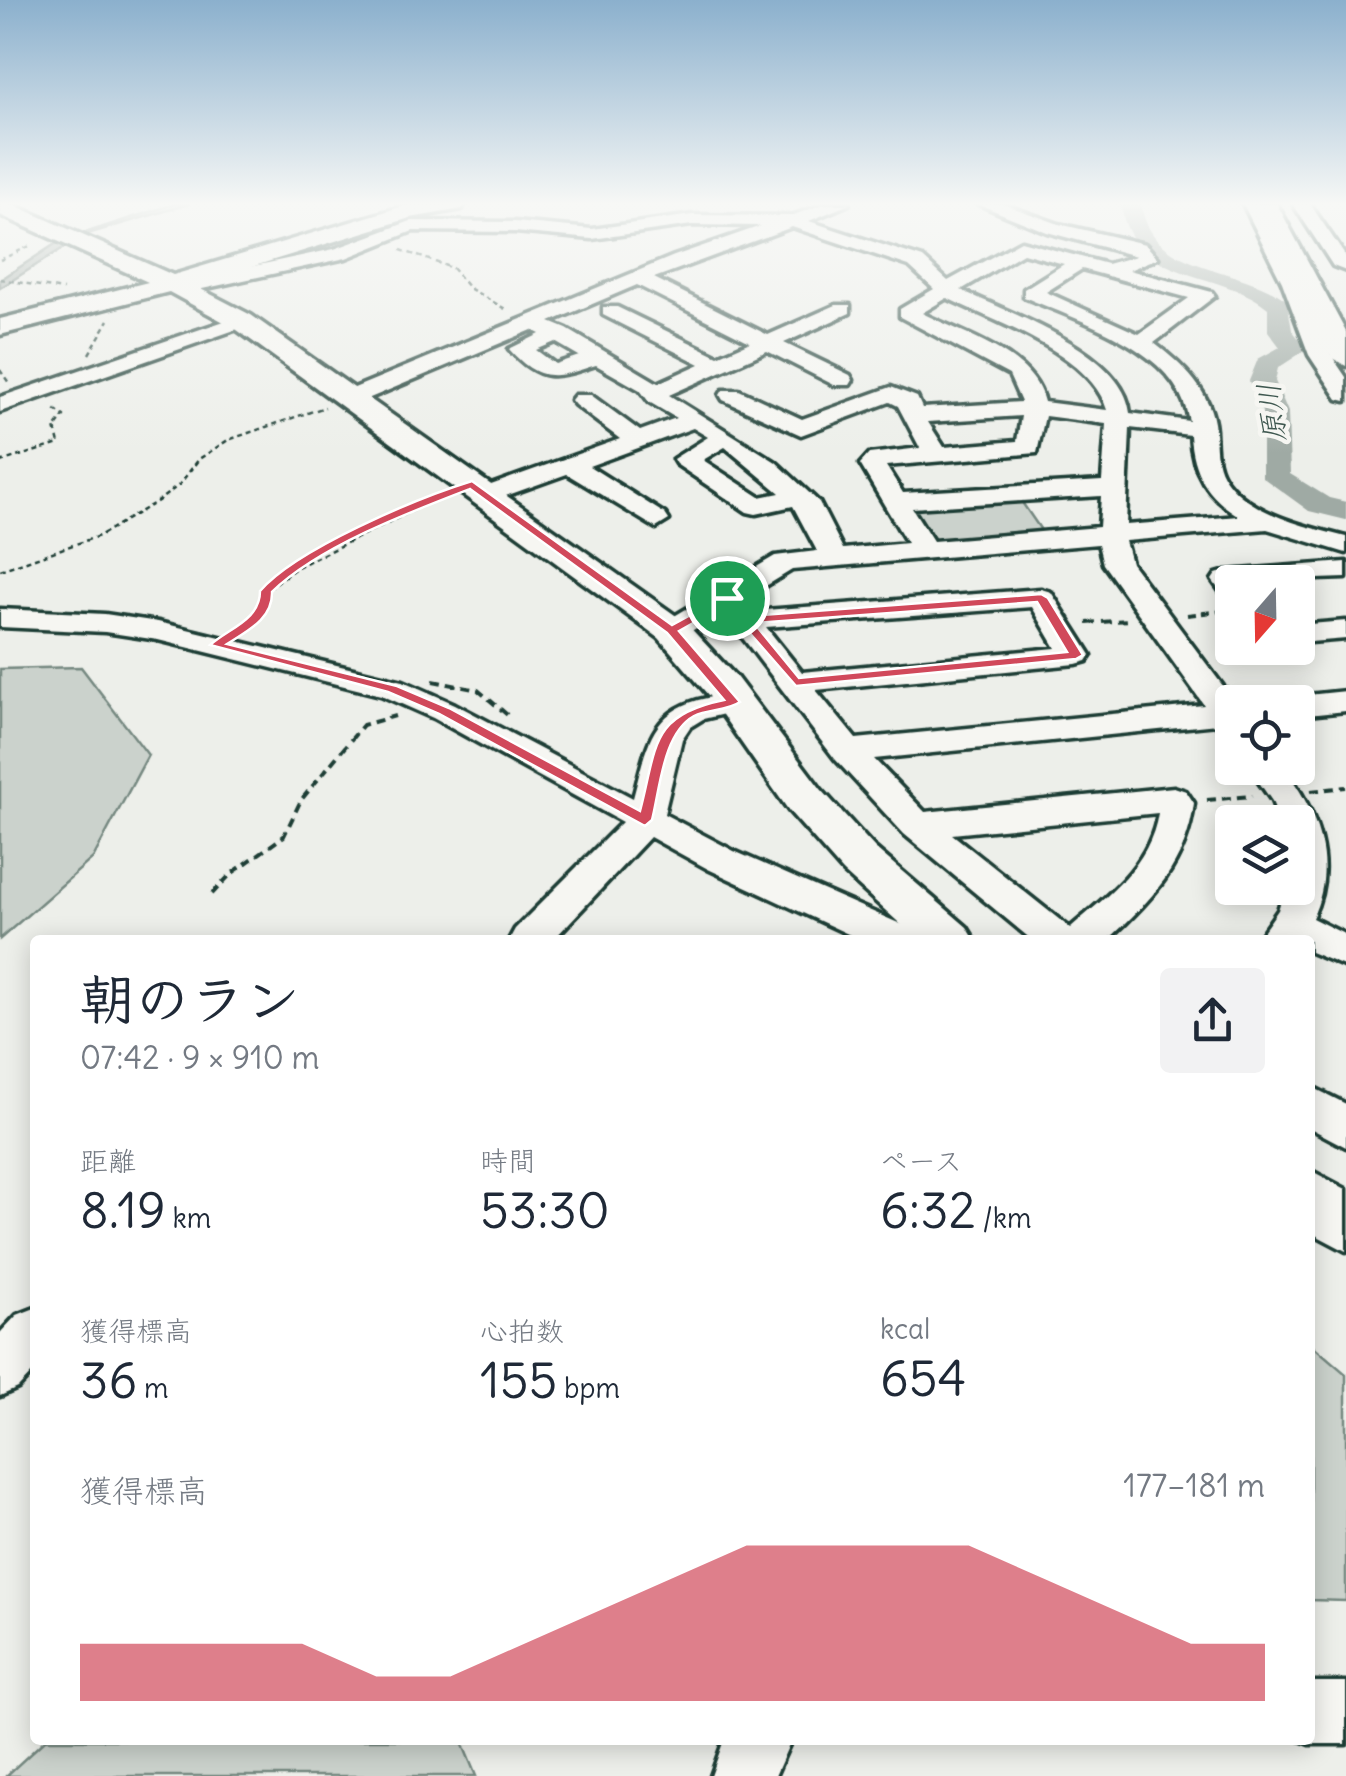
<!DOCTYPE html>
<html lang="ja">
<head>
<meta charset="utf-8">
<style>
	:root { --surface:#fff; --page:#f2f2f3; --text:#1f2937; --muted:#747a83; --accent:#d1495b }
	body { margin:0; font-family:Delius,"Klee One",sans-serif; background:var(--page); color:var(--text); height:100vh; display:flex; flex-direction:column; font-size:38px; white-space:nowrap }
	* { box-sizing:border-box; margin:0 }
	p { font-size:32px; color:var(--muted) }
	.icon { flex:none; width:55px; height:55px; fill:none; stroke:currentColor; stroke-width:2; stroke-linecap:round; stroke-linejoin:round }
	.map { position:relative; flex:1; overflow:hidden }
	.sheet { position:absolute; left:30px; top:935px; width:1285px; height:810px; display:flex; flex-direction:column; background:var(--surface); border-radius:10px; box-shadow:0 5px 25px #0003 }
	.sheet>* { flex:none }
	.needle { width:65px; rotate:200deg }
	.buttons { position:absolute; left:1215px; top:565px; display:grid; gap:20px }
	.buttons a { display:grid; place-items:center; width:100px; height:100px; border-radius:10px; background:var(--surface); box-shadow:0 5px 25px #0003; font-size:50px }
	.pin { position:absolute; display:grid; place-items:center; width:85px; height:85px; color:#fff; margin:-42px; border:5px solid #fff; border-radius:50%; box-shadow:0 2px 10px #0007 }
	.round { display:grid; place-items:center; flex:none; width:105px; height:105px; border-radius:10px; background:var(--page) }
	.headline { display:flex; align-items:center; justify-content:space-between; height:170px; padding:0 50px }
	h1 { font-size:55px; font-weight:600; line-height:75px }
	.figures { display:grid; grid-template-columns:repeat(3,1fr); gap:15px; height:170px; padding:10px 50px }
	.figures div { display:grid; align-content:center }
	.figures b { font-size:50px; font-weight:600 }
	.figures small { font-size:28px; font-weight:400 }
	.figures p { font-size:28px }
	.chart { height:280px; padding:20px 50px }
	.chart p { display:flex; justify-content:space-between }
	.chart svg { width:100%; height:180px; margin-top:10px; fill:var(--accent); opacity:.7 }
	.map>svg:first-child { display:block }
	.green { fill:#cbd2cc; stroke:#758880; stroke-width:2.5 }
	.water { fill:#9faaa4; stroke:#6c7e77; stroke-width:2.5 }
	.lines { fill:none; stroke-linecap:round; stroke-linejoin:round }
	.river { fill:#9faaa4; fill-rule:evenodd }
	.minor-casing { stroke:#1f3d34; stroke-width:7 }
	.major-casing { stroke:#1f3d34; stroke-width:7 }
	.path-far1 { stroke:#1f3d34; stroke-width:2.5; stroke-dasharray:5 4; stroke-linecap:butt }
	.path { stroke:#1f3d34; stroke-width:4; stroke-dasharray:9 6; stroke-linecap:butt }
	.minor { fill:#f6f6f2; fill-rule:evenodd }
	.major { fill:#f6f6f2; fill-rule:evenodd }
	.route { fill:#d1495b; stroke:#fff; stroke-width:2.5; fill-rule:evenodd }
	.labels { text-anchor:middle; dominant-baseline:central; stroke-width:9; stroke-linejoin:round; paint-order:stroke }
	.far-water-label { font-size:30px; font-style:italic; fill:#3f5850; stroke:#f6f6f2 }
</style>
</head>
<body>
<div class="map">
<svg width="1346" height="1776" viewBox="0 0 1346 1776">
	<rect width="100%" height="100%" fill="#edefea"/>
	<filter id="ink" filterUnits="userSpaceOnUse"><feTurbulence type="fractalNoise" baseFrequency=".01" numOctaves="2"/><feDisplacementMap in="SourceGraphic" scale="20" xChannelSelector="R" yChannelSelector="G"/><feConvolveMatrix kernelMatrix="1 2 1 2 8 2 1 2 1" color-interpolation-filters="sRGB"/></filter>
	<g filter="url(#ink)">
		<path class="green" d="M1019 498 1045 536 936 544 925 540 908 510 913 504Z
			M81 667 148 755 93 858 0 939V669Z
			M1310 1343 1346 1374V1601L1310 1600Z
			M45 1740H461L476 1776H6Z"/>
		<path class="water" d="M174 204H189L84 235 0 288V280L60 241Z"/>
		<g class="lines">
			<path class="river" d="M1121 204H1141C1151 275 1241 264 1287 301L1292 330 1307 349 1278 368 1275 381 1288 412 1290 474 1329 498 1346 502V520L1309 511 1262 477V412L1249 381 1258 359 1280 347 1268 331V308C1221 269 1130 283 1121 204Z"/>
			<g class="minor-casing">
				<path id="minor" d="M824 204H849L809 221 923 258 948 281 1021 241 1107 264 1136 256 1047 232 978 204H1003L1059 224 1145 244 1158 258 1129 270 1212 292 1215 296 1154 343C1183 365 1212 392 1215 430 1216 445 1215 461 1223 475 1245 513 1307 527 1346 537V553L1267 529 1125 541 1131 563 1235 702 1232 731 1217 724 874 759 925 812 1174 787 1186 791 1194 803C1187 864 1151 900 1108 940H1032L904 834 835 759 723 612 683 636H661L657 630 661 624 775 556 817 551 793 506 756 514 747 512 676 464 673 459 708 437 693 428 589 466 665 514 669 520 656 528 567 474 486 503 473 495 477 490 620 439 575 405 571 400 575 395H591L640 431 676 418 649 402 640 390 596 365C556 378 540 384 509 349L540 334 532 330 358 403H342L339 398 342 393 674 256 761 226 692 225 592 239 515 232 413 231 346 258 179 294 169 288 179 282 334 249 411 221 515 222 592 229 692 215 791 216ZM792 227 909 266 934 289 900 309V317L1009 375 1021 402 922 408 917 397 891 387 802 419 739 390H723L720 395 723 400 801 435 890 402 898 406 920 448 869 454 860 464 907 543 843 549 819 502 776 462 669 395 767 351 834 385H850L853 380 850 375 784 343 850 313V305H836L768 335 654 278ZM1023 253 1064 264 1024 289V297C1081 322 1178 349 1189 421L1130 413C1124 352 1011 314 961 290ZM1082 269 1189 298 1139 334 1046 292ZM637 285 750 342 718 356 617 307H603V315L700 364 658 383 567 329 550 322ZM947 298C997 323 1090 353 1107 410L1044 402C1033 353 963 334 922 313ZM555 342 579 356 555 364 536 350ZM1021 416 1017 441 944 447 928 422ZM1045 416 1106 424 1102 481 903 493 886 466 1037 453ZM1130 428 1190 435C1192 472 1207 497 1239 516L1126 525ZM725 447 780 493 760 497 703 460ZM1101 496 1099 527 933 541 912 508ZM1098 544 1103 564 1204 705 856 739 816 690 1076 664 1087 661 1091 655 1051 592 1041 589 752 611 741 601 792 570ZM1032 607 1056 648 802 672 766 627ZM1158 813C1150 865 1108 895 1070 928L952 834Z
					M1243 204H1260L1302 282 1331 355 1346 377V401L1338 399 1309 355 1282 282Z
					M1293 204H1310L1346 257V271L1333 266Z
					M242 315 252 321 249 325 0 412V397Z
					M1346 562V578L1232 582V597L1222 594 1212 580 1216 574 1226 571Z
					M0 609 105 614 158 622 403 681 455 704 633 798C647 747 649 710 707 698 720 695 732 691 745 695L750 702 745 709 703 719 690 727 682 739 664 814 734 851 912 929 918 940H861L708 869 650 837 553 940H509L515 929 622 822 433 718 381 695 158 640 105 632 0 627Z
					M1346 621V639L1298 643V625Z
					M1346 691V711L1298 716V702H1284L1298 696Z
					M1249 768H1284C1317 811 1338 865 1312 918L1346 935V967L1310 952V940H1257L1278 910 1285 888H1298V822H1280L1272 801Z
					M1310 1086 1346 1104V1147L1310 1128Z
					M35 1308V1370L18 1388 0 1396V1333L17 1315Z
					M1310 1682H1346V1744H1310L1300 1740H1310Z
					M724 1740H791L775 1776H711Z"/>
			</g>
			<g class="major-casing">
				<path id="major" d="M0 204H12L173 275 407 205 465 204 462 209 410 218 193 285 251 315 685 622 737 678 821 789 875 848 967 927 975 940H918L843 872 789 811 709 696 659 638 233 327 169 292 0 335V319L148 282 0 215Z
					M1255 204H1277L1346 332V366L1332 358Z
					M1310 1170 1346 1189V1251L1310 1232Z"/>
			</g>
			<path class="path-far1" d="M401 250 452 268 469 288 507 310
				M0 260 32 245
				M0 279 63 290
				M89 354 109 320
				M0 370 9 383
				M0 462 59 444 55 428 64 416 53 408
				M0 570 99 536 158 501 179 485 199 459 228 440 325 407
				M265 606 269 588 297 567 442 496"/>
			<path class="path" d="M1187 615 1232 610
				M1087 623 1128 620
				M241 629 263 611 265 603
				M433 681 478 690 511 718
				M1311 791 1346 787
				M1207 800 1252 796
				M212 894 231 874 284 836 301 800 363 725 395 716"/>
			<use href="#minor" class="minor"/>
			<use href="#major" class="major"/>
		</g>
	</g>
	<linearGradient id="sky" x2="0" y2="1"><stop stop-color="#8bb0cd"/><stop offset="0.45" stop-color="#f7f8f6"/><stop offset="1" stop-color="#f7f8f6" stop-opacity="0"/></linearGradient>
	<rect width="1346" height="453" fill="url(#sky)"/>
	<path class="route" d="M472 481 672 625 727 595 748 616 1041 594 1048 598 1083 655 1076 659 796 686 725 605 679 631 740 702C727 711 708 709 694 716 663 733 660 789 652 820L645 826 439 714 388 692 210 645C229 628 260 620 260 591 296 549 417 498 472 481ZM470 489 667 633 724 700C650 715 657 746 640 811L449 708 397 686 227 644C247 631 273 619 272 592 318 547 410 512 470 489ZM1037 602 1067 652 799 678 754 623Z"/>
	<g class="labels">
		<g class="far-water-label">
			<text transform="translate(1271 413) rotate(-97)">原川</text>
		</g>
	</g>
</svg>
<div class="buttons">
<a><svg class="needle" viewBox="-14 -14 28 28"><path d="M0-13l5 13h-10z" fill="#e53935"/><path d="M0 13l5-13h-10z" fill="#747a83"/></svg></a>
<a><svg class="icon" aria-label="locate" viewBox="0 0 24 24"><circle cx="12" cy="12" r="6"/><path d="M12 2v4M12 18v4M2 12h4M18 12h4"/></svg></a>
<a><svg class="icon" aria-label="layers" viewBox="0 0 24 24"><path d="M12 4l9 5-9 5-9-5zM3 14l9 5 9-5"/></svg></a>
</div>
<div class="pin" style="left:727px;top:598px;background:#1e9e55"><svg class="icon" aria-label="arrive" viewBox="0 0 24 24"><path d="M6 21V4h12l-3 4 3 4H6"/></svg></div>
<section class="sheet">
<div class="headline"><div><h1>朝のラン</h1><p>07:42 · 9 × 910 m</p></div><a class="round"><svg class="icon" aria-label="share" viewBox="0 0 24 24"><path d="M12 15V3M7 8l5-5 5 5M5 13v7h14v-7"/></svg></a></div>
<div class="figures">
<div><p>距離</p><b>8.19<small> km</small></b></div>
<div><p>時間</p><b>53:30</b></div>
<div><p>ペース</p><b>6:32<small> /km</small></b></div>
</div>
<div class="figures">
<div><p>獲得標高</p><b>36<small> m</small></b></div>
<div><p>心拍数</p><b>155<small> bpm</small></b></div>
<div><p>kcal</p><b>654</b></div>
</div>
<div class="chart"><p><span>獲得標高</span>177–181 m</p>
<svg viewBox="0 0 160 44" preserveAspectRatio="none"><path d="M0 44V30L10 30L20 30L30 30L40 38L50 38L60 30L70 22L80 14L90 6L100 6L110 6L120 6L130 14L140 22L150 30L160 30V44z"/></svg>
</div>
</section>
</div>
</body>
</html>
